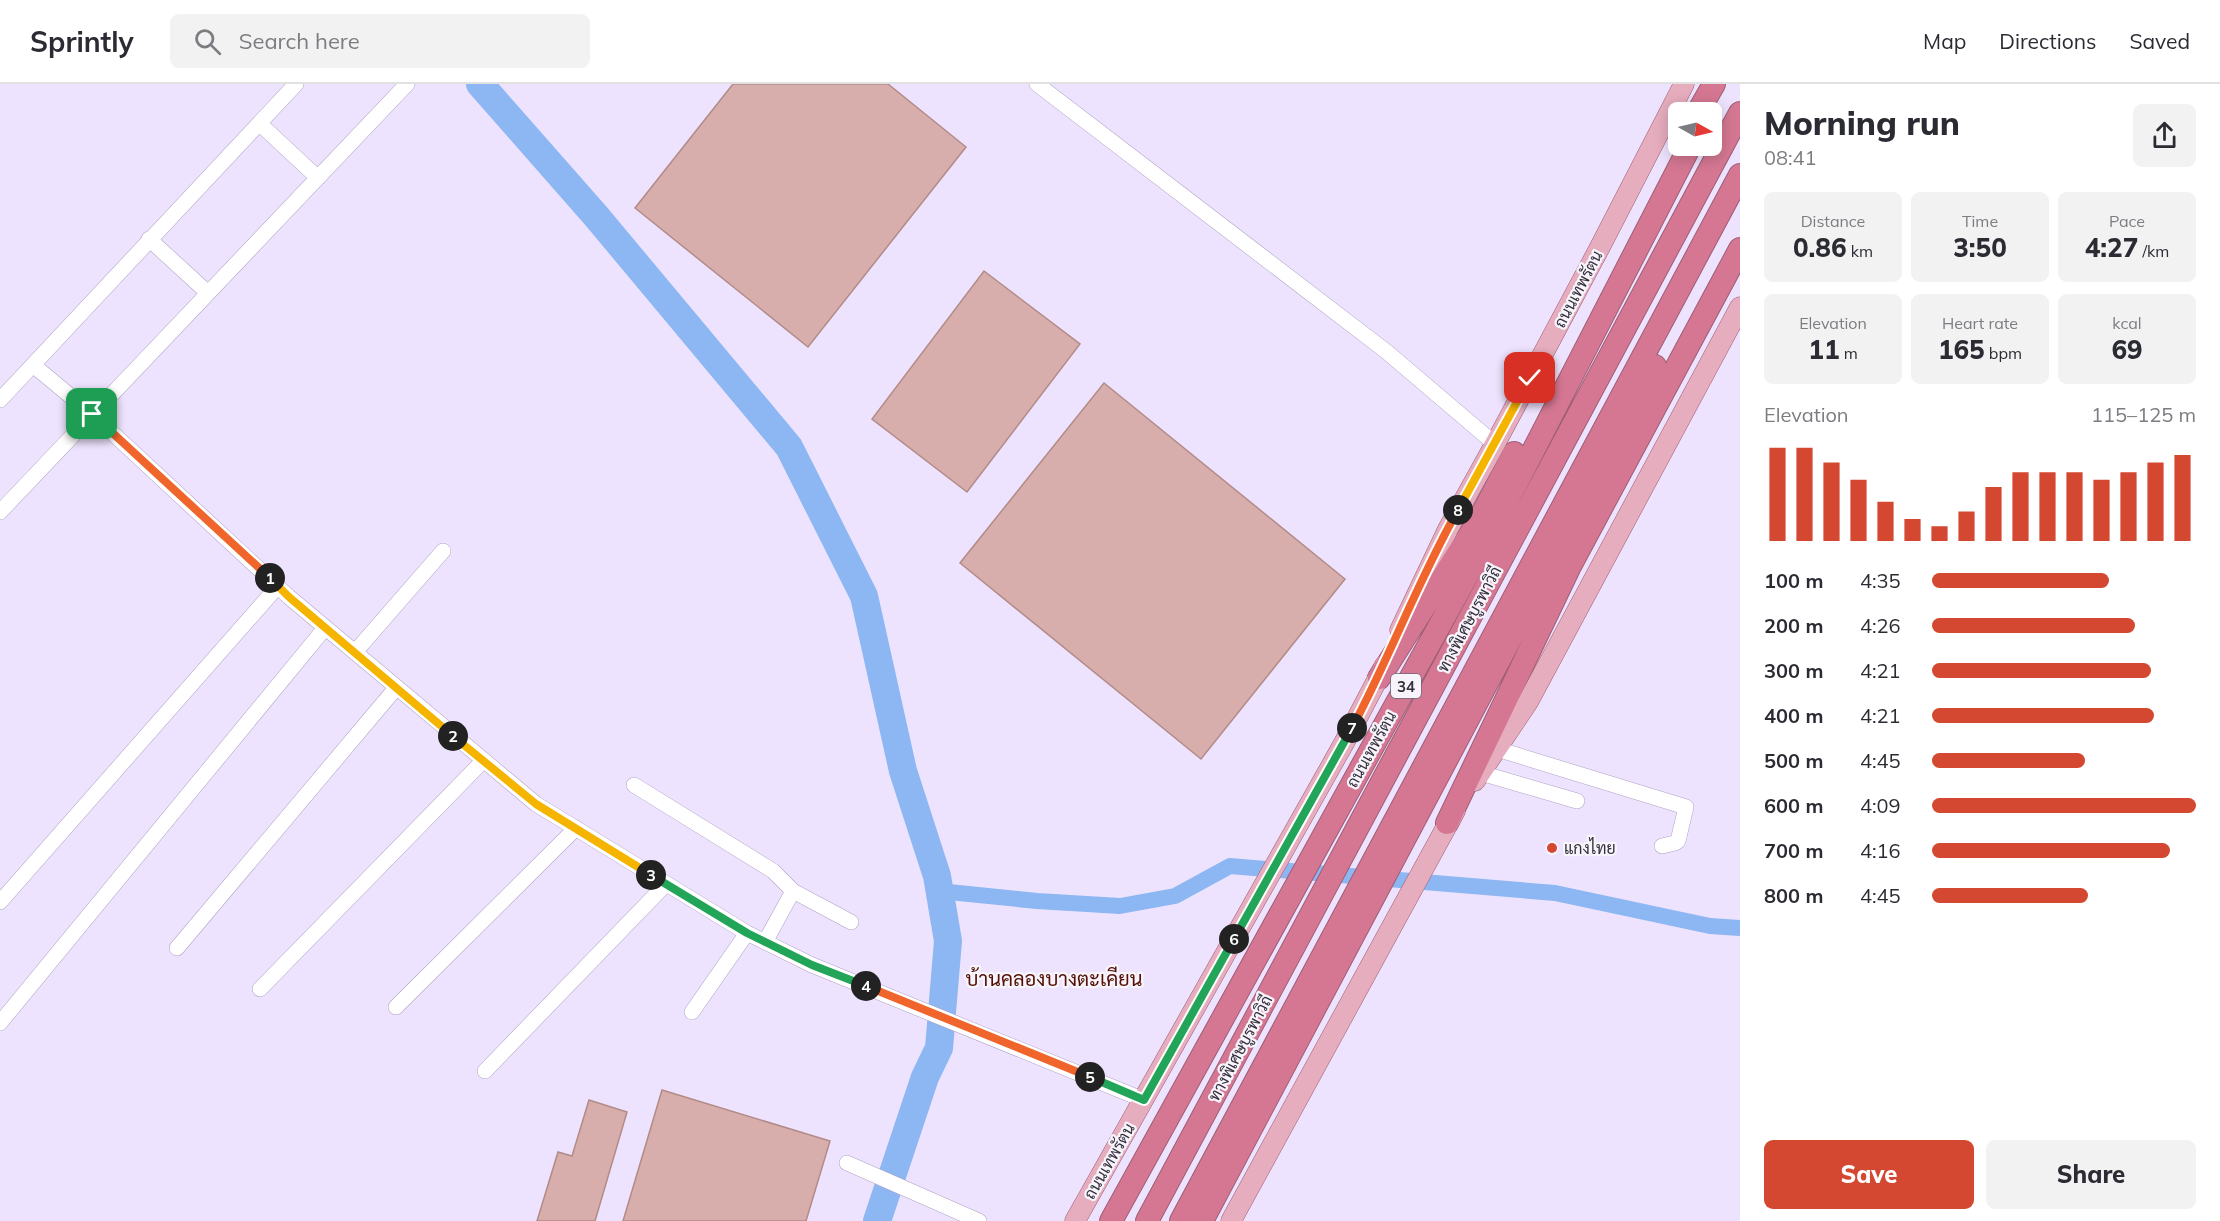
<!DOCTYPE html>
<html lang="en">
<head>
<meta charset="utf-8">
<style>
	:root { --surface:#fff; --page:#f2f2f3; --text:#2b2b33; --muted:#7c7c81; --line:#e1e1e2; --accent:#d44831 }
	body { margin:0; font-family:Mulish,Sarabun,sans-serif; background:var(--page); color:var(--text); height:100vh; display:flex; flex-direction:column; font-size:22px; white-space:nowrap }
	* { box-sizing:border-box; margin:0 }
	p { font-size:20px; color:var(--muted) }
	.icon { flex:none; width:33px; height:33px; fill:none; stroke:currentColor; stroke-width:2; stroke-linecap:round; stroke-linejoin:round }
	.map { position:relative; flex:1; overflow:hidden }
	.side { display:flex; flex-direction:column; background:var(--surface); width:480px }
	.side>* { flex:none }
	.needle { width:39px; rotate:98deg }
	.controls { position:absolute; left:1668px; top:18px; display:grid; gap:12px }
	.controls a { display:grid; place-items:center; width:54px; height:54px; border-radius:9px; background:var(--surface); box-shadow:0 3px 15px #0003; font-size:30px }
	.pin { position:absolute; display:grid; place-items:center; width:51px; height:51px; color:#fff; margin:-26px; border-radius:12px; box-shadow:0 3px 9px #0006 }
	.km { position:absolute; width:30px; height:30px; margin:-15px; border-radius:50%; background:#222; color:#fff; font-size:16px; line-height:30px; text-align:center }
	.round { display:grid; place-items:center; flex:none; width:63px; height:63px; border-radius:9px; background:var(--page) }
	.head { display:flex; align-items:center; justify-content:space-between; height:102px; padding:0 24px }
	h1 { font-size:33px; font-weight:800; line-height:45px }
	.figures { display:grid; grid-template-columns:repeat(3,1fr); gap:9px; height:102px; padding:6px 24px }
	.figures div { display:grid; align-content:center; border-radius:9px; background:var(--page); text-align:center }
	.figures b { font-size:26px; font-weight:800 }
	.figures small { font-size:16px; font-weight:400 }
	.figures p { font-size:16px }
	.chart { height:168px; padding:12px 24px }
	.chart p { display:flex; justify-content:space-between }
	.chart svg { width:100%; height:108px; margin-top:6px; stroke:var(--accent); stroke-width:6 }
	.button { display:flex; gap:12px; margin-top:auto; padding:12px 24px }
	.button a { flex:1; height:69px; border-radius:9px; background:var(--accent); color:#fff; font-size:24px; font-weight:800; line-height:69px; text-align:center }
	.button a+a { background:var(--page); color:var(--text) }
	ul { padding:0 24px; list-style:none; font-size:20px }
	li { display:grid; grid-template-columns:96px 72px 1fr; align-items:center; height:45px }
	li i { height:15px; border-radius:8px; background:var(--accent) }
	header { display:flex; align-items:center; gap:36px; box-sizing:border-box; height:84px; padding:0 30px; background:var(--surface); border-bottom:2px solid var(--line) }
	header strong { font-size:28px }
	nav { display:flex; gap:33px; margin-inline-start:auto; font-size:21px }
	.search { width:420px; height:54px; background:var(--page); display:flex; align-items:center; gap:15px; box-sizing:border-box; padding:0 21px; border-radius:9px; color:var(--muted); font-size:22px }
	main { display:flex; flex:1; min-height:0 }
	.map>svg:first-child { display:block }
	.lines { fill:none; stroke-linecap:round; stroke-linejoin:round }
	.canal { stroke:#8db7f2; stroke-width:16 }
	.river { stroke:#8db7f2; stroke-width:28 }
	.building { fill:#d7aeab; stroke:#b28b88; stroke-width:1.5 }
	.minor-casing { stroke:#afa2c2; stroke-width:16 }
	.major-casing { stroke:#9d5e75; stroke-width:21 }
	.highway-casing { stroke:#9d5e75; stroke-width:24 }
	.minor { stroke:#fff; stroke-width:15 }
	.major { stroke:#e6adbe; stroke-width:20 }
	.highway { stroke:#d57793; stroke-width:22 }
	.split-1-casing { stroke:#fff; stroke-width:12 }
	.split-2-casing { stroke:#fff; stroke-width:12 }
	.split-3-casing { stroke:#fff; stroke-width:12 }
	.split-4-casing { stroke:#fff; stroke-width:12 }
	.split-5-casing { stroke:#fff; stroke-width:12 }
	.split-6-casing { stroke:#fff; stroke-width:12 }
	.split-7-casing { stroke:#fff; stroke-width:12 }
	.split-8-casing { stroke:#fff; stroke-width:12 }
	.split-9-casing { stroke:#fff; stroke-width:12 }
	.split-1 { stroke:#f0652b; stroke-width:8 }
	.split-2 { stroke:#f5b400; stroke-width:8 }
	.split-3 { stroke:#f5b400; stroke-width:8 }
	.split-4 { stroke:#22a559; stroke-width:8 }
	.split-5 { stroke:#f0652b; stroke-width:8 }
	.split-6 { stroke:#22a559; stroke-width:8 }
	.split-7 { stroke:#22a559; stroke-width:8 }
	.split-8 { stroke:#f0652b; stroke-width:8 }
	.split-9 { stroke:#f5b400; stroke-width:8 }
	.poi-dot { fill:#d44831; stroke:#f7f5fb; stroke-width:2 }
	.labels { text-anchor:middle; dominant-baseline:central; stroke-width:4.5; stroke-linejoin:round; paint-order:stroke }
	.shield { fill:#f7f5fb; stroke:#6f6a75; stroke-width:1.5 }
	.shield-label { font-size:15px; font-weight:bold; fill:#352f3c }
	.street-label { font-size:16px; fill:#352f3c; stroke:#f7f5fb }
	.poi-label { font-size:16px; fill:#352f3c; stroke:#f7f5fb; text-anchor:start }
	.quarter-label { font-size:20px; fill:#541006; stroke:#f7f5fb }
</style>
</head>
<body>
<header>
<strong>Sprintly</strong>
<div class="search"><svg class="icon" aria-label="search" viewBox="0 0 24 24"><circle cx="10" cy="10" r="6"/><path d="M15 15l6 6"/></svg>Search here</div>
<nav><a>Map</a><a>Directions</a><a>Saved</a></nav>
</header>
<main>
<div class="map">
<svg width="1740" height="1137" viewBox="0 0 1740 1137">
	<rect width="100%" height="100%" fill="#eee3fe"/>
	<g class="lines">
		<path class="canal" d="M939 807 1037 817 1120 822 1175 812 1230 782 1555 809 1710 842 1740 844"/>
		<path class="river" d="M480 0 596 132 789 363 864 512 903 687 937 792 948 857 939 964 925 993 877 1137"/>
	</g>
	<path class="building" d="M733 0H888L966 63 808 263 635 124Z
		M984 187 1080 260 967 408 872 335Z
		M1104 299 1345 495 1201 675 960 479Z
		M662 1006 830 1057 806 1137H623Z
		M589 1016 627 1028 595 1137H537L558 1068 572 1072Z"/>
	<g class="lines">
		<g class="minor-casing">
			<path id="minor" d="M1037 0 1387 268 1495 360
				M260 40 318 94
				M149 155 208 209
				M33 281 92 330 289 513 536 720 747 849 812 881 1144 1016
				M0 316 296 0
				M0 428 407 0
				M355 568 443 467
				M1497 665 1686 723 1678 757 1675 759 1662 762
				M1481 689 1577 717
				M634 701 773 787 793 807 765 858
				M793 807 851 838
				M0 818 278 502
				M177 864 396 604
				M260 905 483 677
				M396 923 576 744
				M692 928 747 849
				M0 939 325 544
				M485 987 666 800
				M847 1079 979 1137"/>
		</g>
		<g class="major-casing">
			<path id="major" d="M1400 546 1448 445 1495 360 1600 163 1684 0
				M1475 697 1528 618 1740 223
				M1075 1137 1344 659 1385 581
				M1231 1137 1455 727"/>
		</g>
		<g class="highway-casing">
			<path id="highway" d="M1698 28 1714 0
				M1379 594 1478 438 1514 369
				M1447 739 1570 482 1740 165
				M1111 1137 1495 441 1690 62
				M1147 1137 1740 29
				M1181 1137 1740 91
				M1202 1137 1655 282"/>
		</g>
		<use href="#minor" class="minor"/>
		<use href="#major" class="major"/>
		<use href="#highway" class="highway"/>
	</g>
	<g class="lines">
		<g class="split-1-casing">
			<path id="split-1" d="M92 330 270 494"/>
		</g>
		<g class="split-2-casing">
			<path id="split-2" d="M270 494 289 513 453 652"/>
		</g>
		<g class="split-3-casing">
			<path id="split-3" d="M453 652 536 720 651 791"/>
		</g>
		<g class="split-4-casing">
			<path id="split-4" d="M651 791 747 849 812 881 866 902"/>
		</g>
		<g class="split-5-casing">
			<path id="split-5" d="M866 902 1090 993"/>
		</g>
		<g class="split-6-casing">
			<path id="split-6" d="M1090 993 1144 1016 1234 855"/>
		</g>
		<g class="split-7-casing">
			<path id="split-7" d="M1234 855 1352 644"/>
		</g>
		<g class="split-8-casing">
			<path id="split-8" d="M1352 644C1390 573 1418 496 1458 426"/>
		</g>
		<g class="split-9-casing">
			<path id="split-9" d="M1458 426 1530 294"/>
		</g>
		<use href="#split-1" class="split-1"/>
		<use href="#split-2" class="split-2"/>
		<use href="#split-3" class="split-3"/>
		<use href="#split-4" class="split-4"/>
		<use href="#split-5" class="split-5"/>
		<use href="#split-6" class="split-6"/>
		<use href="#split-7" class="split-7"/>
		<use href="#split-8" class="split-8"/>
		<use href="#split-9" class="split-9"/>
	</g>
	<circle class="poi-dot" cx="1552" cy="764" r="6"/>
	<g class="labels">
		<rect class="shield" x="1391" y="590" width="30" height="24" rx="4.5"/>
		<g class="shield-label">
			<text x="1406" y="602">34</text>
		</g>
		<g class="street-label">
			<text transform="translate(1578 205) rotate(-62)">ถนนเทพรัตน</text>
			<text transform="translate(1469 535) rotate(-62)">ทางพิเศษบูรพาวิถี</text>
			<text transform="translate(1371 665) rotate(-61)">ถนนเทพรัตน</text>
			<text transform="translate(1240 964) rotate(-62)">ทางพิเศษบูรพาวิถี</text>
			<text transform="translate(1109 1077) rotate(-60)">ถนนเทพรัตน</text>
		</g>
		<g class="poi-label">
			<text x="1564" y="764">แกงไทย</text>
		</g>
		<g class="quarter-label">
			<text x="1054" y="894">บ้านคลองบางตะเคียน</text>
		</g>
	</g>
</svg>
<div class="controls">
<a><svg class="needle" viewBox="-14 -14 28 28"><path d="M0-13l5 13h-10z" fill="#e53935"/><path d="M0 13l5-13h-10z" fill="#7c7c81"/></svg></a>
</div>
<div class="pin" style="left:92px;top:330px;background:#1e9e55"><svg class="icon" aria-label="arrive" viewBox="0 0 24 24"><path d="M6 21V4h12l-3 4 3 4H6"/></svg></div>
<div class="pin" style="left:1530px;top:294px;background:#d93025"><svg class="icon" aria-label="check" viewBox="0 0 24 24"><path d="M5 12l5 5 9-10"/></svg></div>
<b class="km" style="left:270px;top:494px">1</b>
<b class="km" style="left:453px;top:652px">2</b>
<b class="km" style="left:651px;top:791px">3</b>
<b class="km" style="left:866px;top:902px">4</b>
<b class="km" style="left:1090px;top:993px">5</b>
<b class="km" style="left:1234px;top:855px">6</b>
<b class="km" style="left:1352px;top:644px">7</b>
<b class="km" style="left:1458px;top:426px">8</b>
</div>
<section class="side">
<div class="head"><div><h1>Morning run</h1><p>08:41</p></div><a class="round"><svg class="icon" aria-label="share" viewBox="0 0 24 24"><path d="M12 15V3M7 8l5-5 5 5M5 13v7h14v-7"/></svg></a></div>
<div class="figures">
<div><p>Distance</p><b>0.86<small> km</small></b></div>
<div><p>Time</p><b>3:50</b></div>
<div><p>Pace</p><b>4:27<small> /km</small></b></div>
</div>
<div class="figures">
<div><p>Elevation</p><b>11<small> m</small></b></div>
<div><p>Heart rate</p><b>165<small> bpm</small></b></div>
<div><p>kcal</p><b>69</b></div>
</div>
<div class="chart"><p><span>Elevation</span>115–125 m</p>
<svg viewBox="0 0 160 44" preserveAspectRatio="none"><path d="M5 44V6M15 44V6M25 44V12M35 44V19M45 44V28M55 44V35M65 44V38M75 44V32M85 44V22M95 44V16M105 44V16M115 44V16M125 44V19M135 44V16M145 44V12M155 44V9"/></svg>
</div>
<ul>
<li><b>100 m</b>4:35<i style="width:67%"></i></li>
<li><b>200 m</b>4:26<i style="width:77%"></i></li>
<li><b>300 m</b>4:21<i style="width:83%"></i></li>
<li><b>400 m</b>4:21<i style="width:84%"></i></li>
<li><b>500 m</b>4:45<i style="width:58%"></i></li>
<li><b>600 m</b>4:09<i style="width:100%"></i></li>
<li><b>700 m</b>4:16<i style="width:90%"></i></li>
<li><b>800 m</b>4:45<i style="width:59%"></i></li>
</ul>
<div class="button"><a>Save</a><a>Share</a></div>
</section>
</main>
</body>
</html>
